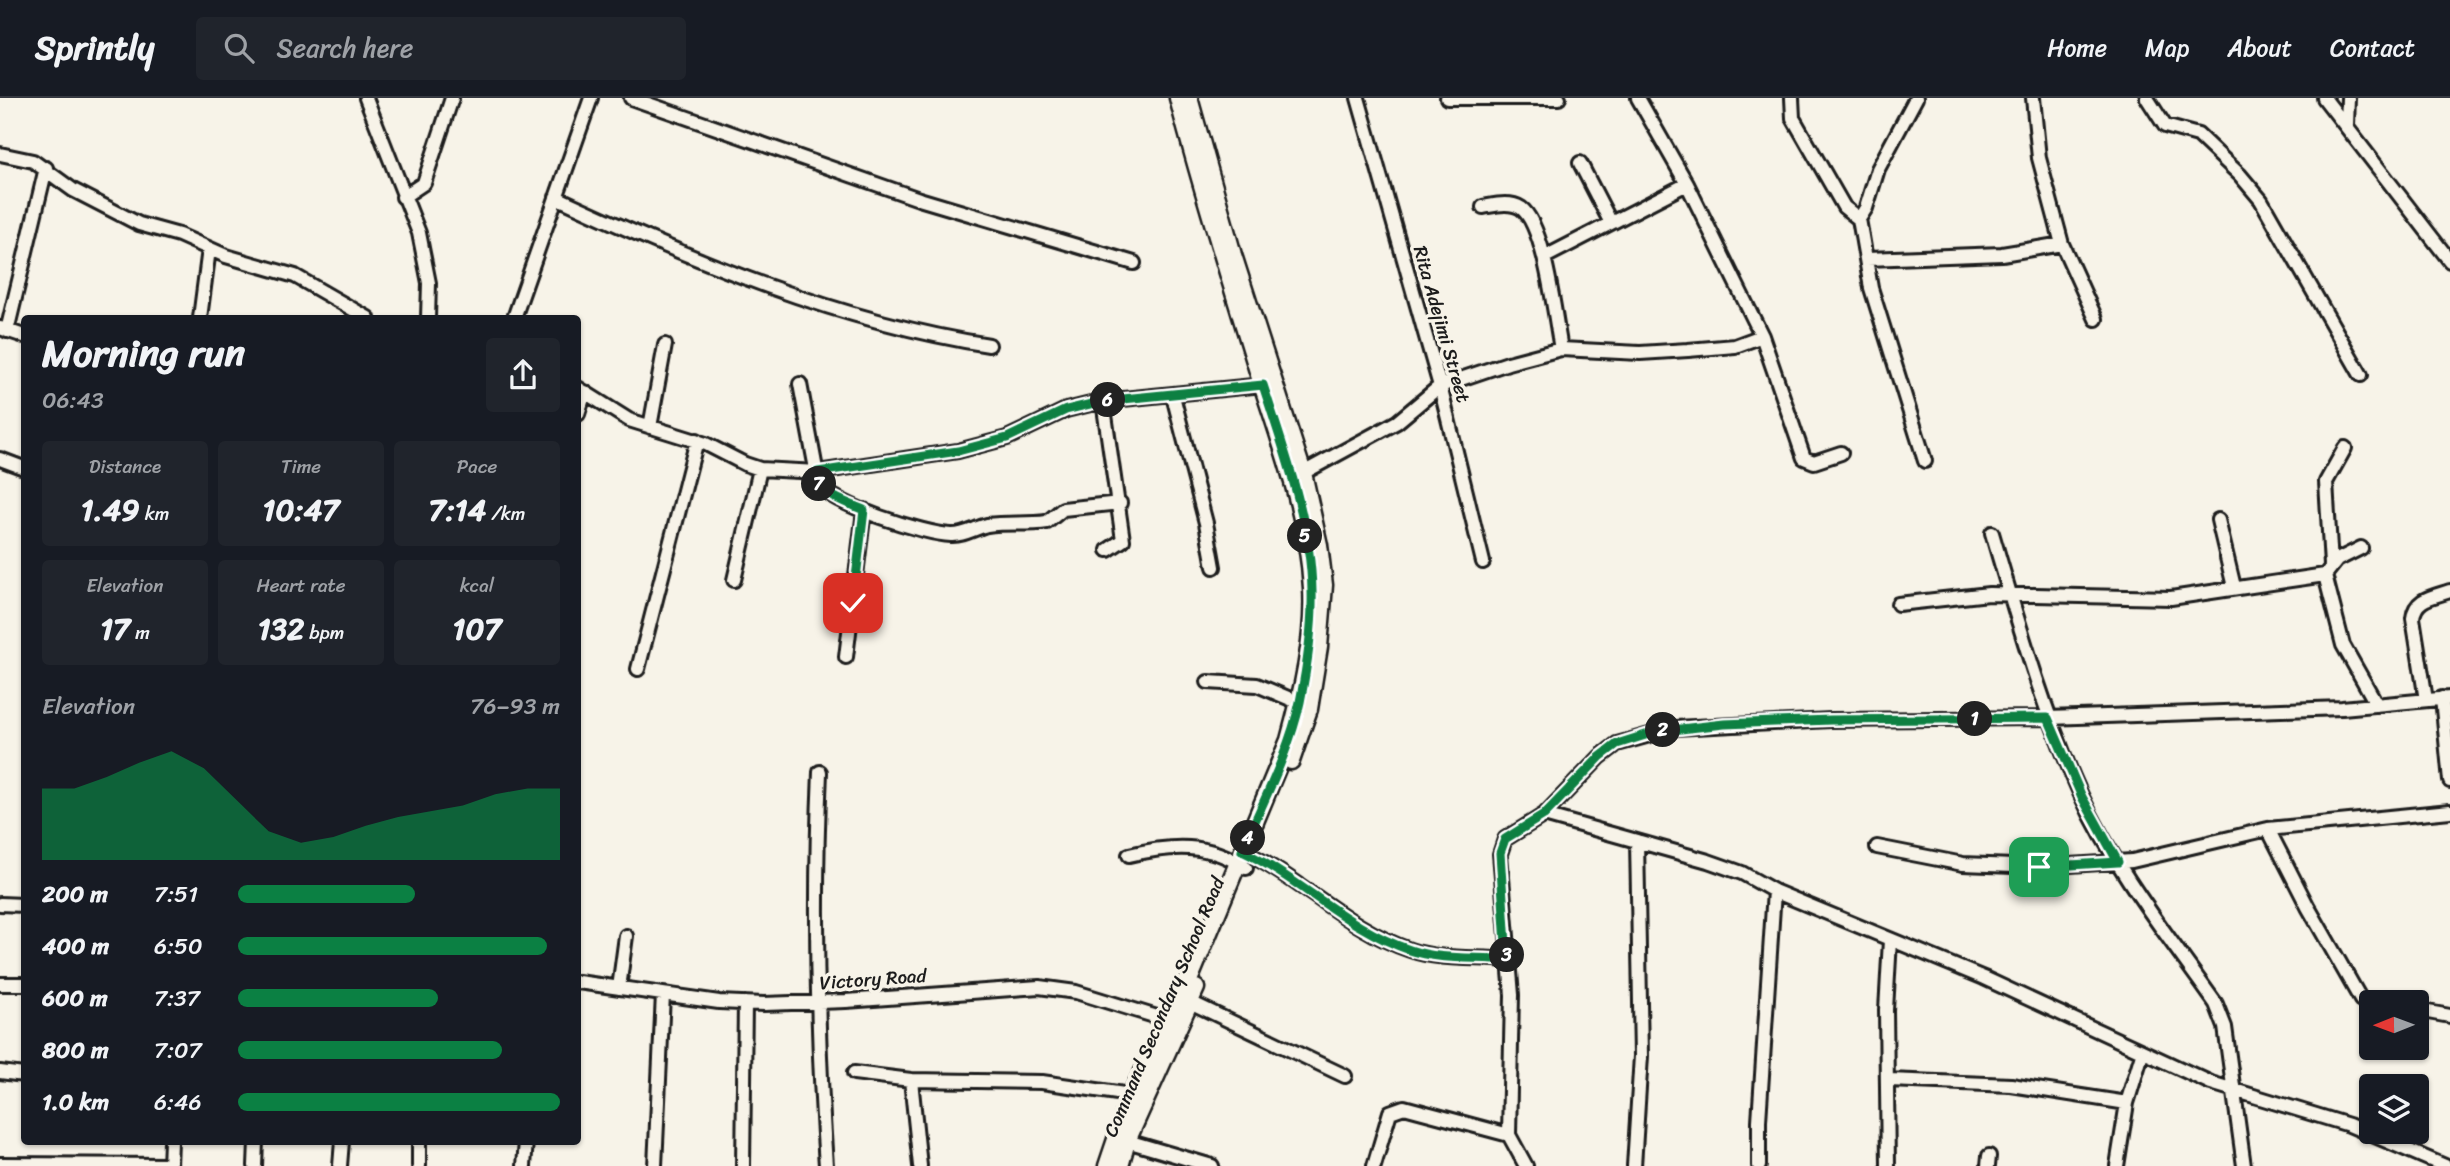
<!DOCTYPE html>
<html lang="en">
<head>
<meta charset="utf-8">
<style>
	:root { --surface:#171b24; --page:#20242c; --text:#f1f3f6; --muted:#9ea1a6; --line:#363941; --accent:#0b8043 }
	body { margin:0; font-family:Sriracha,sans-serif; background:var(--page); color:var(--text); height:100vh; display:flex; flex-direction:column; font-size:26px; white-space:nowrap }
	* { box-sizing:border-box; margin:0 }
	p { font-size:23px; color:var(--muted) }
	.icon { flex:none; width:38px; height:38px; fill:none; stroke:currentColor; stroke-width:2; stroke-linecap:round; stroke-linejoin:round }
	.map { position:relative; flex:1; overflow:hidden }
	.drawer { position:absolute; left:21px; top:217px; width:560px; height:830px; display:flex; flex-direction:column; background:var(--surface); border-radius:7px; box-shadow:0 2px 5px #0004 }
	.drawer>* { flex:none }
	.needle { width:46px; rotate:269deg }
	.tools { position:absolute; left:2359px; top:892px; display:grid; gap:14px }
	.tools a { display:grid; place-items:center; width:70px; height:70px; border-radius:7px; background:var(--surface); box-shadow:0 2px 5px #0004; font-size:35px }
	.pin { position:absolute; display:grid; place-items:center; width:60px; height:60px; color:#fff; margin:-30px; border-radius:14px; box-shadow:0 4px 10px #0006 }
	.km { position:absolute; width:35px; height:35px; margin:-18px; border-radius:50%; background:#222; color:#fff; font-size:19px; line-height:35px; text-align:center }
	.round { display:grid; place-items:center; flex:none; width:74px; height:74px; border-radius:7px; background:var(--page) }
	.summary { display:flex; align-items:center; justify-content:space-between; height:119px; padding:0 21px }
	h1 { font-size:38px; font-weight:700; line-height:52px }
	.metrics { display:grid; grid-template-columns:repeat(3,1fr); gap:10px; height:119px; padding:7px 21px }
	.metrics div { display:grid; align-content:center; border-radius:7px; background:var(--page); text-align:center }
	.metrics b { font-size:30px; font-weight:700 }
	.metrics small { font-size:19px; font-weight:400 }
	.metrics p { font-size:19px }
	.chart { height:196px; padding:14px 21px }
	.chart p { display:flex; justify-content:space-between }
	.chart svg { width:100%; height:126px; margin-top:7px; fill:var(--accent); opacity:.7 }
	ul { padding:0 21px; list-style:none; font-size:23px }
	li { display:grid; grid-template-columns:112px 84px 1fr; align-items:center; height:52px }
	li i { height:18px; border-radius:9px; background:var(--accent) }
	header { display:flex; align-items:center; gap:42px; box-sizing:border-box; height:98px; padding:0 35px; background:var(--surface); border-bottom:2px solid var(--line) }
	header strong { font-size:33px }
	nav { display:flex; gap:38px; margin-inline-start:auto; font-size:24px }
	.search { width:490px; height:63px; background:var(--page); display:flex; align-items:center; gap:18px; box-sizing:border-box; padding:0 24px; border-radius:7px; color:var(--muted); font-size:26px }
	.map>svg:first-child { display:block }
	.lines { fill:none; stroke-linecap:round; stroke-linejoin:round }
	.minor-casing { stroke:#1c1c1c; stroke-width:18 }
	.major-casing { stroke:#1c1c1c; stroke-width:21 }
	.minor { stroke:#f7f3e8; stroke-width:12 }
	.major { stroke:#f7f3e8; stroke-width:16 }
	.route-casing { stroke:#fff; stroke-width:14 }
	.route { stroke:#0b8043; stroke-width:9 }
	.labels { text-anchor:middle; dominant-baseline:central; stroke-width:7; stroke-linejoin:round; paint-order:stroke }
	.street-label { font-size:19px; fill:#1c1c1c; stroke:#f7f3e8 }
</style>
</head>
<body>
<header>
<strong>Sprintly</strong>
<div class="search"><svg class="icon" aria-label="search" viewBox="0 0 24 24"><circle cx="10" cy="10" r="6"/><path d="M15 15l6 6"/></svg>Search here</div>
<nav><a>Home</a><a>Map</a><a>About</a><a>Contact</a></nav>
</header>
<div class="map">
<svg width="2450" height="1068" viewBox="0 0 2450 1068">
	<rect width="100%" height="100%" fill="#f7f3e8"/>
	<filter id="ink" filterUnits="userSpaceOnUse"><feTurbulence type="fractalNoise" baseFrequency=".0143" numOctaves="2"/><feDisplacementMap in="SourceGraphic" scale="14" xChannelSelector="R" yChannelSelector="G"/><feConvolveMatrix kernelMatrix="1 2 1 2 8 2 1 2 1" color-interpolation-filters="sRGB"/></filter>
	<g filter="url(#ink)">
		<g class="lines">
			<g class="minor-casing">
				<path id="minor" d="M366 0 419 135 429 185 428 220
					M631 0 919 101 1134 165
					M1358 0 1440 288 1483 464
					M1447 0H1559
					M1638 0 1687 86 1762 238 1804 360 1814 364 1841 355
					M1792 0 1793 20 1844 109 1859 121
					M1916 0 1878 71 1866 110 1859 121 1871 190 1925 363
					M2033 0 2039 60 2062 146 2096 221
					M2147 0 2165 28 2198 37 2240 77 2261 102 2361 277
					M2324 0 2450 163
					M2347 27 2348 0
					M0 56 33 63 73 92 139 126 179 137 226 158 295 178 368 220
					M1580 65 1610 123
					M403 99 424 85 452 0
					M556 99C692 162 840 224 989 247
					M1483 109C1495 107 1510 103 1521 110 1545 127 1555 221 1561 251
					M1545 159 1687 86
					M1867 161 2002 156 2062 146
					M200 220 209 151
					M514 220 591 0
					M0 230 24 238
					M7 233 46 70
					M800 286 819 387C834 407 924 436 951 437 963 438 975 430 987 427 1007 424 1028 427 1047 424L1063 411 1120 405
					M578 290 629 322 706 346 745 366 760 371 818 374 958 353 1007 340 1066 312 1103 303 1263 287
					M1173 298 1206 425 1214 469
					M1103 303 1123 442 1108 452
					M578 316 585 294
					M650 329 665 247
					M0 361 24 370
					M1303 375 1397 324 1440 288 1508 265 1561 251 1640 255 1688 252 1735 248 1762 238
					M2218 422 2234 489
					M1992 435C2018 523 2043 613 2081 697 2115 772 2169 839 2216 906L2225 929 2244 1068
					M2331 467 2326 384 2345 350
					M2325 477 2343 547 2377 607
					M734 482 760 371
					M1898 506 1989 496 2171 500 2325 477 2337 462 2361 450
					M846 559 864 412
					M638 571 697 342
					M1208 584 1257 587 1300 605
					M2442 600 2450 683
					M2426 602 2413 520C2415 500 2433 499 2450 493
					M820 674C814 806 817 936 826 1068
					M1544 717 1600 659 1617 646 1675 630 1831 622 2048 620 2342 610 2450 600
					M2268 731 2308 809 2361 902 2371 906
					M1877 749 1963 766 2039 769 2132 763 2268 731 2450 713
					M1242 753C1301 780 1347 831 1410 852 1439 862 1476 859 1507 862
					M1129 757C1171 747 1209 744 1246 770
					M0 806 24 807
					M578 884 719 904 764 906 846 903 1039 889 1076 894 1167 922
					M0 886H24
					M619 890 626 838
					M1190 904 1345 978
					M2417 912 2450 918
					M0 974 24 977
					M854 975 911 982
					M1889 982 2011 987 2127 1005
					M1127 1043 1212 1068
					M0 1066 170 1067
					M170 1068 171 1043
					M255 1068 256 1043
					M340 1068 342 1043
					M419 1068V1043
					M524 1068 526 1043
					M655 1068 663 896
					M743 1068 745 905
					M920 1068 911 982 1042 984 1131 997
					M1374 1068 1390 1014 1404 1009 1509 1037
					M1526 1068 1509 1037 1512 897 1500 756 1505 741 1544 717 1708 763 1742 775 1774 793 1984 880 2211 985 2349 1027 2445 1068
					M1634 1068 1641 958 1637 743
					M1759 1068V1023L1774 793
					M1888 1068 1886 912 1890 842
					M1988 1068 1989 1058
					M2117 1068 2127 1005 2142 956"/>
			</g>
			<g class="major-casing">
				<path id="major" d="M1189 0 1233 157 1303 375 1319 447 1324 487 1319 549 1309 611 1291 663
					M1107 1068 1131 997 1183 897 1289 642C1302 595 1315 540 1312 490 1308 418 1282 348 1260 280 1232 187 1202 94 1178 0
					M1120 1068 1127 1043 1196 890"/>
			</g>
			<use href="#minor" class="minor"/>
			<use href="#major" class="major"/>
		</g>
	</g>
	<g class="lines" filter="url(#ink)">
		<g class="route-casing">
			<path id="route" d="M853 505 864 412C844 403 820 399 818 374L958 353 1007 340 1066 312 1103 303 1263 287C1284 352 1311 425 1312 493 1313 529 1307 569 1300 604 1289 655 1262 705 1242 753 1301 781 1347 831 1410 852 1439 862 1476 859 1507 862L1500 755 1505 741 1544 717 1600 659 1617 646 1655 634 1724 626 1831 622 2048 620 2082 699 2118 764 2039 769"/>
		</g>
		<use href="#route" class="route"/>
	</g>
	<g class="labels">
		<g class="street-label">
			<text transform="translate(1442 226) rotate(74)">Rita Adejimi Street</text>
			<text transform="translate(873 881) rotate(-4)">Victory Road</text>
			<text transform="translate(1164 909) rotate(-67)">Command Secondary School Road</text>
		</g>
	</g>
</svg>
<div class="tools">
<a><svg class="needle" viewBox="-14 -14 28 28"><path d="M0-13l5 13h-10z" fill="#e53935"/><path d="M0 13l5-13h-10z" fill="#9ea1a6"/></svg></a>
<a><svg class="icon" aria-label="layers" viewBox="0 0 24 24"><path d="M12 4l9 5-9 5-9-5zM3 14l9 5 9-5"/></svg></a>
</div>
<div class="pin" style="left:2039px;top:769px;background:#1e9e55"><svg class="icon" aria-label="arrive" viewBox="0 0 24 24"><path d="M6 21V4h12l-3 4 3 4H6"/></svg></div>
<div class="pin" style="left:853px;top:505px;background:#d93025"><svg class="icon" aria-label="check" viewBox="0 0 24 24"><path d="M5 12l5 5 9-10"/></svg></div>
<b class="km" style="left:1975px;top:621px">1</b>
<b class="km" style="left:1663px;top:632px">2</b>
<b class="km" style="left:1507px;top:857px">3</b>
<b class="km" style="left:1248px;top:740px">4</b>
<b class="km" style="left:1305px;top:438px">5</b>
<b class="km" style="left:1108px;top:302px">6</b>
<b class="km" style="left:819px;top:386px">7</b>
<section class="drawer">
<div class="summary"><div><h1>Morning run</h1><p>06:43</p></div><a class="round"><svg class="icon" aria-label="share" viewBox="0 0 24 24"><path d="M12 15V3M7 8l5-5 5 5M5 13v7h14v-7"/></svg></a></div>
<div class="metrics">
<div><p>Distance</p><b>1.49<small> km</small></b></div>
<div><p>Time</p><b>10:47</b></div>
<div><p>Pace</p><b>7:14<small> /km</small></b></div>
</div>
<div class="metrics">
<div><p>Elevation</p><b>17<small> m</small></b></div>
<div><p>Heart rate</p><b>132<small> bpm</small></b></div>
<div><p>kcal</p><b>107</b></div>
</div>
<div class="chart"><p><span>Elevation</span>76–93 m</p>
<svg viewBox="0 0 160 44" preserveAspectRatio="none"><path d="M0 44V19L10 19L20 15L30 10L40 6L50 12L60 23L70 34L80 38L90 36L100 32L110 29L120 27L130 25L140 21L150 19L160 19V44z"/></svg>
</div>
<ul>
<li><b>200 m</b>7:51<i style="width:55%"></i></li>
<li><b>400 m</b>6:50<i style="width:96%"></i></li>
<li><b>600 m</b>7:37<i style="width:62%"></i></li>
<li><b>800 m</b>7:07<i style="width:82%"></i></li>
<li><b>1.0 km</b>6:46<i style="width:100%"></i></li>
</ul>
</section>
</div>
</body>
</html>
